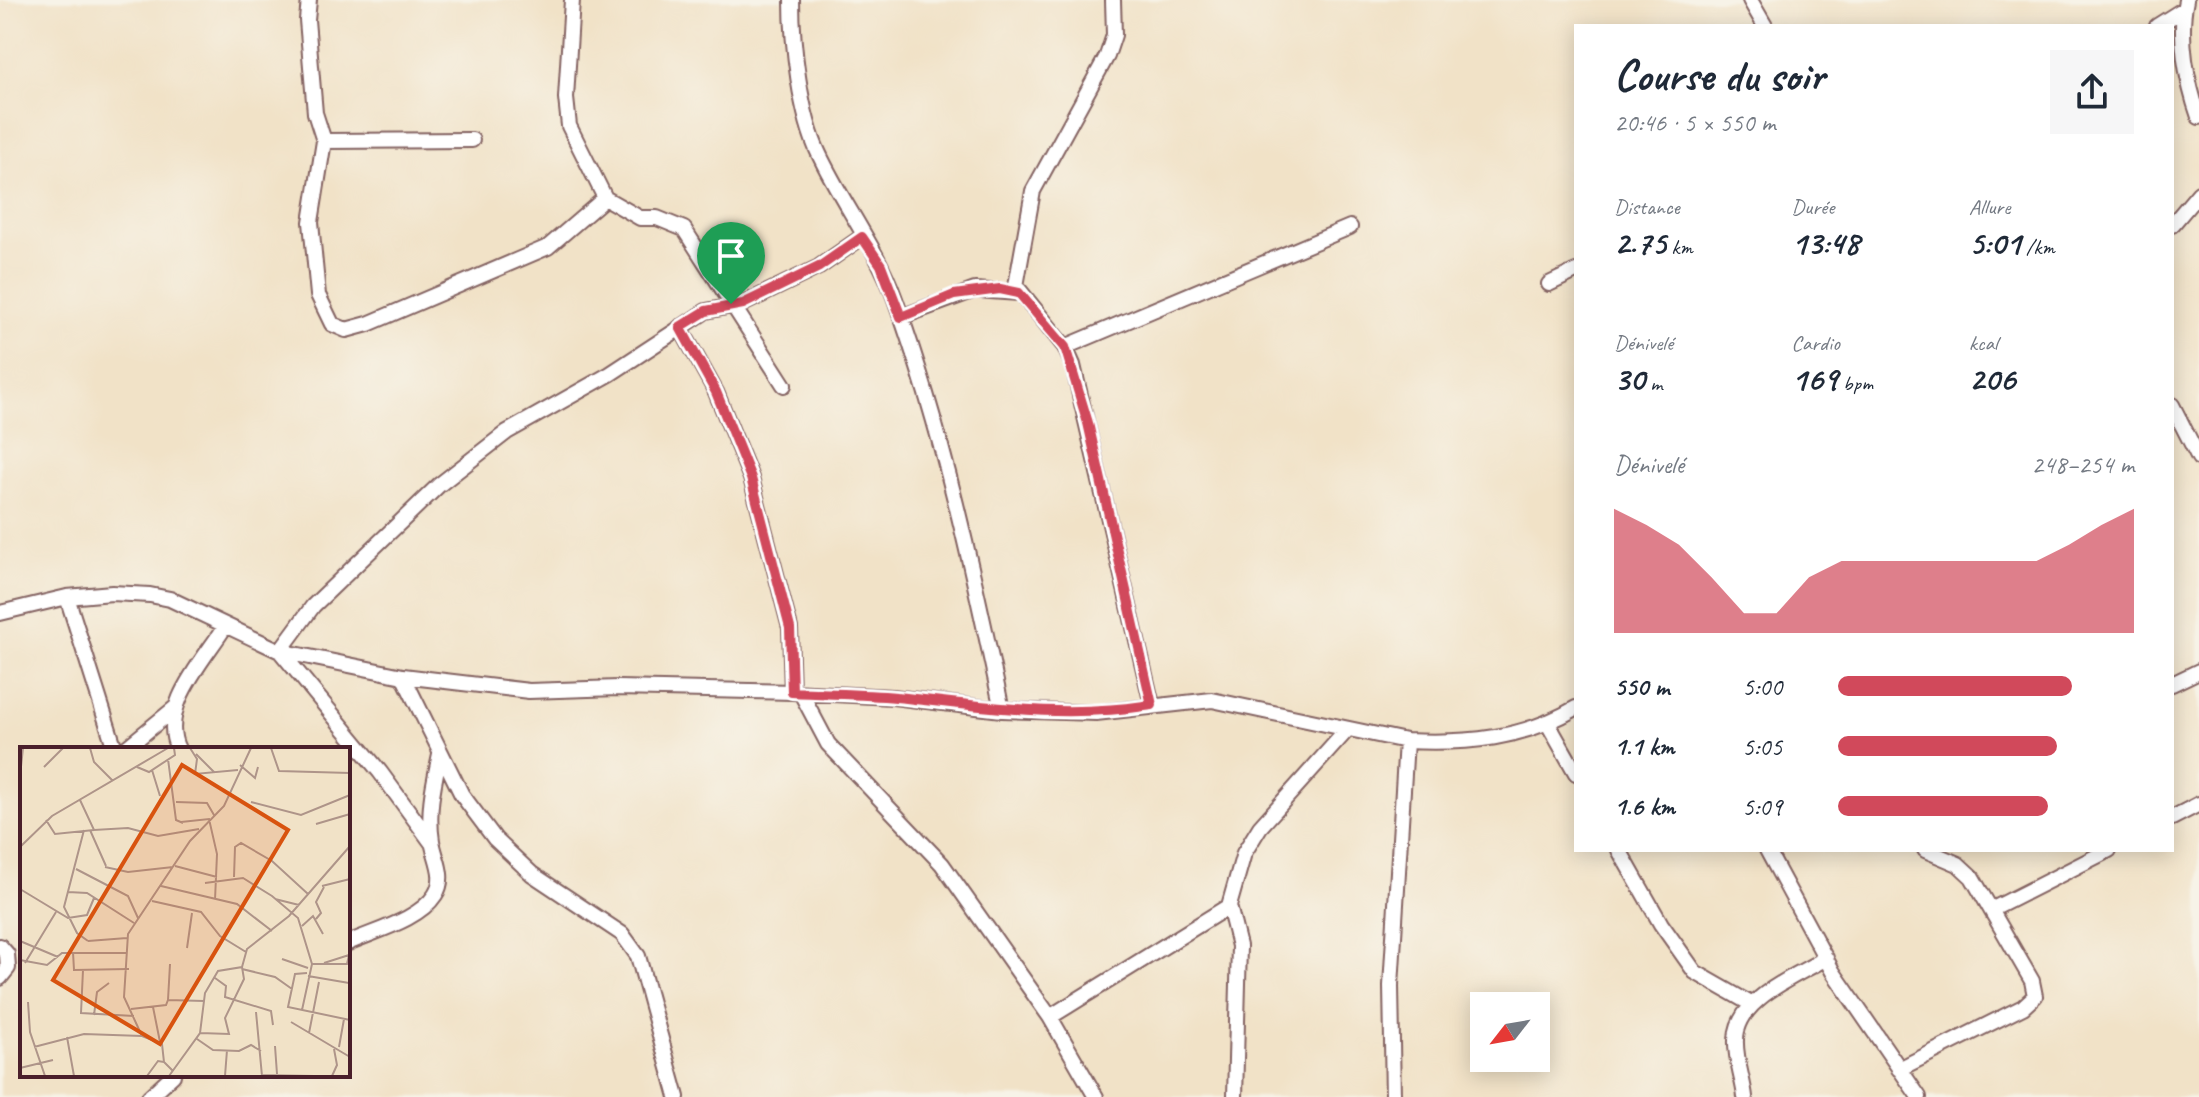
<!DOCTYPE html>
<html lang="fr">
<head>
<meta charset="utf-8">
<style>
	:root { --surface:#fff; --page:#f6f6f7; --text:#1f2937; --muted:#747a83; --accent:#d1495b }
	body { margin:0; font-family:Caveat,sans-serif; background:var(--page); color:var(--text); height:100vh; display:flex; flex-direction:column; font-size:30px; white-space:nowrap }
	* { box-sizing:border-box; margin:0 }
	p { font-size:26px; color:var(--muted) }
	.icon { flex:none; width:44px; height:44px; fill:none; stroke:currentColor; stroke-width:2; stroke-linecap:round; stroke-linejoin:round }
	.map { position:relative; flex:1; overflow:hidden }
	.sheet { position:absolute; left:1574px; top:24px; width:600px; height:828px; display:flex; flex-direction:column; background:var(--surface); border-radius:0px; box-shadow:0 4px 20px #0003 }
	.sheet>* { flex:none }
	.needle { width:52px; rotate:239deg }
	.tools { position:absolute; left:1470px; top:992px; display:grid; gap:16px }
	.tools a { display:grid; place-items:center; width:80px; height:80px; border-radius:0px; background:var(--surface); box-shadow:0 4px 20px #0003; font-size:40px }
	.pin { position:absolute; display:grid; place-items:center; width:68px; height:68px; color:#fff; margin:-82px -34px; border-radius:50% 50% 50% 0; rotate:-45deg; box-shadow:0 0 8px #0007 }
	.pin .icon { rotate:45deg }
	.round { display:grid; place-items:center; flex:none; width:84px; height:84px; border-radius:0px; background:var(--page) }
	.headline { display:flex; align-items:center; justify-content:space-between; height:136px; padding:0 40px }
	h1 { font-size:44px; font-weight:700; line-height:60px }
	.metrics { display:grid; grid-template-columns:repeat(3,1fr); gap:12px; height:136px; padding:8px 40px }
	.metrics div { display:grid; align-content:center }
	.metrics b { font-size:34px; font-weight:700 }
	.metrics small { font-size:22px; font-weight:400 }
	.metrics p { font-size:22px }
	.chart { height:224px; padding:16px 40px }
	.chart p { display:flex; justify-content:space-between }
	.chart svg { width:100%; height:144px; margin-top:8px; fill:var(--accent); opacity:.7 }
	ul { padding:0 40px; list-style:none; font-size:26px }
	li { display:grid; grid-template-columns:128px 96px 1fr; align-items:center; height:60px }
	li i { height:20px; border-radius:10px; background:var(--accent) }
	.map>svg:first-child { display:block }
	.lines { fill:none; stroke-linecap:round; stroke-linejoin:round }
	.minor-casing { stroke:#846362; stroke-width:18 }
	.minor { stroke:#fff; stroke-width:14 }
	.route-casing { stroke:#fff; stroke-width:16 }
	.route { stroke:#d1495b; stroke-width:10 }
	.inset-road { fill:none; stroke:#ae9489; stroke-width:2 }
	.view { fill:#d8530f; fill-opacity:0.15; stroke:#d8530f; stroke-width:4 }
	.inset-edge { fill:none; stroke:#4a1f2b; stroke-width:4 }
</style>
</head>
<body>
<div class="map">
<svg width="2199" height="1097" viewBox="0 0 2199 1097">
	<rect width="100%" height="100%" fill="#f7f3e8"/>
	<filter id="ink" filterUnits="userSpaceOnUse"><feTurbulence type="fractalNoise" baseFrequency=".0125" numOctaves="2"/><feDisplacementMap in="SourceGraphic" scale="16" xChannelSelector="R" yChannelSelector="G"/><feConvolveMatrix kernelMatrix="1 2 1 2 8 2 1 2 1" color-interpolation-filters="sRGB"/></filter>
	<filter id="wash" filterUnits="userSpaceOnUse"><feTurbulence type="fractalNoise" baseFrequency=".006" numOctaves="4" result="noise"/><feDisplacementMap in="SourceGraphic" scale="32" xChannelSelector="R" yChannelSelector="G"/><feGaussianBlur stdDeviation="1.8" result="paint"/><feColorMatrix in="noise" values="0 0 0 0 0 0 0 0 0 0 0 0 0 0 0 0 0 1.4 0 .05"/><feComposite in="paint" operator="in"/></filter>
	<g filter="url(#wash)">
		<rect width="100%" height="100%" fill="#f1e2c7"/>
	</g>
	<g filter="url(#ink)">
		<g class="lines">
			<g class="minor-casing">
				<path id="minor" d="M309 0 307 20 315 113 324 141 311 222 318 295 332 324 346 330 368 324 548 247 605 198
					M572 0 566 98 569 126 605 198 640 218H657L684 229 784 385
					M792 0C792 44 800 115 819 154 842 203 877 248 895 299 943 432 973 572 1002 710
					M1113 0 1114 35 1107 56 1033 191 1016 286 1065 347 1073 365 1152 705
					M1750 0 1765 26
					M2186 0C2178 37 2187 83 2199 117
					M2157 26 2184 9
					M324 141 472 140
					M2172 225 2199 193
					M1549 284 1576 271
					M901 317 975 290 1019 293
					M680 327 716 392 751 478 790 628 792 692
					M1065 347 1350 227
					M2172 405 2199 458
					M67 597 115 749
					M0 613 67 597 112 593 150 595 170 599 280 651 403 676 529 691 618 688 792 692 893 697 1002 710 1096 713 1212 700 1406 741C1466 744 1524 739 1576 708
					M403 676 462 795 495 839 532 874 622 934 638 956 677 1097
					M2172 684 2199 671
					M801 693 828 744 942 864 1050 1017 1096 1097
					M1547 722 1576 773
					M125 749 175 708
					M178 749C158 709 203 661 224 628
					M2172 818 2199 804
					M432 843 380 772 280 651 313 606 439 485 507 432 610 374 706 311 743 304 819 267 862 237
					M1619 850 1661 924 1695 972 1751 1004
					M1767 850 1833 972 1919 1097
					M1991 910 2109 850
					M348 943C374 931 419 920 435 895 447 877 435 859 432 841 427 810 434 783 440 754
					M0 946 7 954 8 968 0 978
					M1050 1017 1229 906
					M1899 1069 2023 1007 2035 996 2032 981 1972 877 1958 864 1925 850
					M149 1097 173 1075
					M1235 1097 1239 946 1229 906 1244 853 1260 827 1348 729
					M1393 1097 1391 986 1406 741
					M1745 1097C1743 1078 1735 1059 1736 1040 1736 999 1795 977 1826 958"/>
			</g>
			<use href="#minor" class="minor"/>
		</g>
	</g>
	<g class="lines" filter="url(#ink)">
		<g class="route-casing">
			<path id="route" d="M862 237 881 265 901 317 954 295 1000 289 1019 293 1065 347 1088 423 1152 705C1060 719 986 706 896 697 861 694 826 694 792 692L790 628 751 478 716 392 680 327 706 311 743 304 819 267Z"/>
		</g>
		<use href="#route" class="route"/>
	</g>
	<g transform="translate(20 747)">
		<rect width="330" height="330" fill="#f1e2c7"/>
		<path class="inset-road" d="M70 1 74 15 93 34M170 1 177 12 175 27 218 23M251 1 259 24 330 26M176 7 194 25M148 12 156 73 163 76M220 18 235 31 238 20M24 20 43 1M117 20 129 25 155 8 154 1M132 23 140 49M0 29 3 1M60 53 74 83 108 81 138 89 179 82M156 55 187 56 194 68M231 55 281 68 330 48M26 73 35 87 74 83M161 75 189 72 197 107 195 153M296 77 330 67M64 83 44 160 57 186 68 194M70 83 86 119M0 100 32 69 148 1M155 119 197 130M85 120 108 125 153 120M56 122 108 149 118 171M214 130 215 100 221 96 252 114 288 147M185 136 223 131 252 149 278 171 292 217H327L329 208M141 139 217 157 252 184M302 139 330 132M0 142 48 171 67 168 74 151M48 145 67 146 114 176M255 152 279 158M132 154 181 165 200 189 226 205M296 172 301 166 296 155 304 140M282 179 293 169 303 187M0 194 38 210M68 194 107 191M167 201 172 166M53 205 54 223 109 222M262 212 288 221M0 213 27 218 42 206H107M5 216 36 165M304 216 329 208M222 222 255 230 272 242M63 223 61 266 114 269M287 226 275 227 268 260 330 273M288 229 329 236M195 231 206 239 205 250 251 264 253 278M148 253 150 217M8 255 10 285 25 329M133 260 140 295M111 262 146 258 148 253 184 254M282 263 292 217M236 265 242 329M74 268 77 245 89 236M271 275 330 310M180 286 209 287 205 271 224 232 222 220M289 286 299 235M122 289 104 250 108 187 170 94 204 59 231 1M47 290 54 329M177 292 193 303 219 304 231 298 241 304M255 299 257 327M14 300 64 287 122 289 142 297 144 315 153 324M319 300 324 272M0 321 33 313M242 328 294 329M127 329 138 314 144 315M149 329 180 286 185 246 198 224 222 220 227 202 269 169 330 99M205 329 207 303M312 329 317 318 314 302"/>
		<path class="view" d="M162 18 268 83 140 297 33 233Z"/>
		<rect width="330" height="330" class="inset-edge"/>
	</g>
</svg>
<div class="tools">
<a><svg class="needle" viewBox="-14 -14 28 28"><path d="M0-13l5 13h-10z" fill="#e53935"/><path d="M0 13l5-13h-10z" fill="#747a83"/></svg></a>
</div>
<div class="pin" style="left:731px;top:304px;background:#1e9e55"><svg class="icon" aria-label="arrive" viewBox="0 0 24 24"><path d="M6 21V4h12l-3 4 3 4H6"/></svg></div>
<section class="sheet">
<div class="headline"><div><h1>Course du soir</h1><p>20:46 · 5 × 550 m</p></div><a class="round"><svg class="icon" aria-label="share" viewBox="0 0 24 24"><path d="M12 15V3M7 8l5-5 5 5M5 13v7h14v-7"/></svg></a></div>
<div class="metrics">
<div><p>Distance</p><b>2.75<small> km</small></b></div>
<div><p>Durée</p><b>13:48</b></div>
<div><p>Allure</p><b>5:01<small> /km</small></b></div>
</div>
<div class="metrics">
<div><p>Dénivelé</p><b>30<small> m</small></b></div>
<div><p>Cardio</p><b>169<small> bpm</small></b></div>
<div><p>kcal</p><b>206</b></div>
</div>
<div class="chart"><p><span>Dénivelé</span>248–254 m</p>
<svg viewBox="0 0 160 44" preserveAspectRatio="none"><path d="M0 44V6L10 11L20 17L30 27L40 38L50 38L60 27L70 22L80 22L90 22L100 22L110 22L120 22L130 22L140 17L150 11L160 6V44z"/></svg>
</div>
<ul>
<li><b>550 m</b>5:00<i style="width:79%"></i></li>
<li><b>1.1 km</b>5:05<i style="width:74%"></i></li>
<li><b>1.6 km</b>5:09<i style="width:71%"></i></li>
</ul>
</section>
</div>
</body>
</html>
